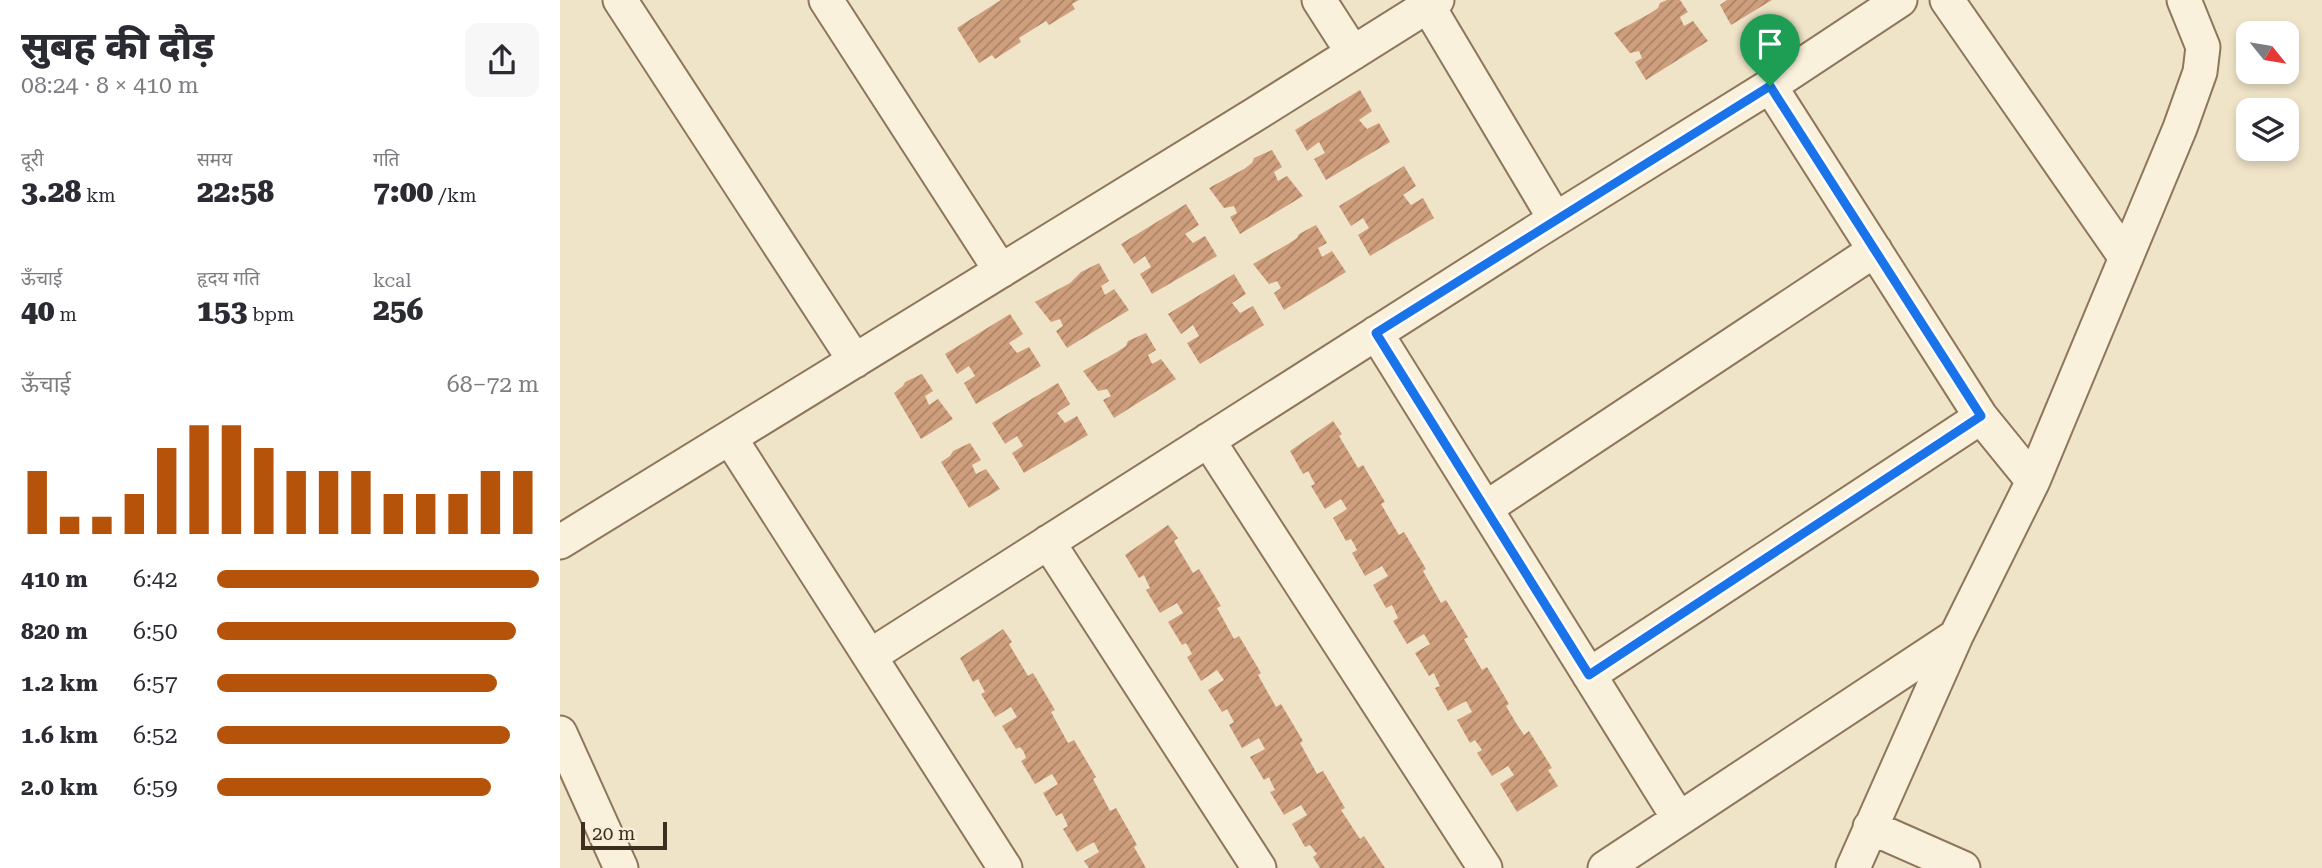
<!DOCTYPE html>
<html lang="hi">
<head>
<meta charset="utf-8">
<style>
	:root { --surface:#fff; --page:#f7f7f7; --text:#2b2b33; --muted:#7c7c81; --accent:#b45309 }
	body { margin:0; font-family:"Roboto Serif","Noto Sans Devanagari",serif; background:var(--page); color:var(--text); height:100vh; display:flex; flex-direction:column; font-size:26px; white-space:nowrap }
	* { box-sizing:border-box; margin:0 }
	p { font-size:23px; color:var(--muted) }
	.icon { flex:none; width:38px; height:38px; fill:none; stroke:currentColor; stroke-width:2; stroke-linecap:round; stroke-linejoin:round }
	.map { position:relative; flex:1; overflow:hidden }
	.panel { display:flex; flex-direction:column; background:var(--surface); width:560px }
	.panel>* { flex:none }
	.needle { width:46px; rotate:120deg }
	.tools { position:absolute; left:1676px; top:21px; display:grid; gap:14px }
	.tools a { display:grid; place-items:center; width:63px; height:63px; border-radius:14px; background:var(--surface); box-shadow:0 4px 10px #0003; font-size:35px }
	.scale { position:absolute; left:21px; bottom:18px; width:86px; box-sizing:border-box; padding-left:7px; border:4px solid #3d2e20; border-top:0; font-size:19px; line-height:24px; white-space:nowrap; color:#3d2e20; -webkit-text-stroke:5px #f7eed8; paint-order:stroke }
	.pin { position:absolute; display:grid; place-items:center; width:60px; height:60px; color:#fff; margin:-72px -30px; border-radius:50% 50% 50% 0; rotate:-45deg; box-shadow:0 0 7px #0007 }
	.pin .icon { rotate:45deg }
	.round { display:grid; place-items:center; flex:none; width:74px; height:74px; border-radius:14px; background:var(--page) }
	.head { display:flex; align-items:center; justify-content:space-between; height:119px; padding:0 21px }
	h1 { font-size:38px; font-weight:800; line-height:52px }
	.metrics { display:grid; grid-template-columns:repeat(3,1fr); gap:10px; height:119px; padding:7px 21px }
	.metrics div { display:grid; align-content:center }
	.metrics b { font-size:30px; font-weight:800 }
	.metrics small { font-size:19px; font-weight:400 }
	.metrics p { font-size:19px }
	.chart { height:196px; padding:14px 21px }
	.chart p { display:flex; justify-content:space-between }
	.chart svg { width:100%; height:126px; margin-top:7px; stroke:var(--accent); stroke-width:6 }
	ul { padding:0 21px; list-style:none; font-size:23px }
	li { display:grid; grid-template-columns:112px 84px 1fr; align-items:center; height:52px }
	li i { height:18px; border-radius:9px; background:var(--accent) }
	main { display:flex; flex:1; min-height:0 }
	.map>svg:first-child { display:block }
	.building { fill:url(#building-hatch) }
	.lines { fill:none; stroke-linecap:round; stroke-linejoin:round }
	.street-casing { stroke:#8d765c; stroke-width:37 }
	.street { stroke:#faf1dc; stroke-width:33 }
	.route-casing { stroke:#fff; stroke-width:14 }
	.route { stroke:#1a73e8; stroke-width:9 }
</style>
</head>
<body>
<main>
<section class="panel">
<div class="head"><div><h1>सुबह की दौड़</h1><p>08:24 · 8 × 410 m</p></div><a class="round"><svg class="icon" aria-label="share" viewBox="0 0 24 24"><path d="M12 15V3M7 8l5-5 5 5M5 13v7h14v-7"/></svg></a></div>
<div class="metrics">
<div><p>दूरी</p><b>3.28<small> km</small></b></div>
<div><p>समय</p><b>22:58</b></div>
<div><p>गति</p><b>7:00<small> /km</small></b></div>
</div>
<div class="metrics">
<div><p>ऊँचाई</p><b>40<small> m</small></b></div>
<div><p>हृदय गति</p><b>153<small> bpm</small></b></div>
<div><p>kcal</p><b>256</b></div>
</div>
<div class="chart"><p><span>ऊँचाई</span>68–72 m</p>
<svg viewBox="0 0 160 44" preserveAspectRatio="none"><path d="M5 44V22M15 44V38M25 44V38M35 44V30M45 44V14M55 44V6M65 44V6M75 44V14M85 44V22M95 44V22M105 44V22M115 44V30M125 44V30M135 44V30M145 44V22M155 44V22"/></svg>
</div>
<ul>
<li><b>410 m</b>6:42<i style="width:100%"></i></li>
<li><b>820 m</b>6:50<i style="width:93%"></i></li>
<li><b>1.2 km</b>6:57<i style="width:87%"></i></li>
<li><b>1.6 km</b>6:52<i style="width:91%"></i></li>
<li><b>2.0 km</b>6:59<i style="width:85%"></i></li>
</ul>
</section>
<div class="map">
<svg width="1762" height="868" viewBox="0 0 1762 868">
	<defs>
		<pattern id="building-hatch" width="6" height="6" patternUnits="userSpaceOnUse" patternTransform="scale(1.75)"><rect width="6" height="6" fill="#cf9f7d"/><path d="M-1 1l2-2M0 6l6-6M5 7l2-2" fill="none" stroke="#a98266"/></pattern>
	</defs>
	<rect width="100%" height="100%" fill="#f0e4c8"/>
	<path class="building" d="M441 0H519L512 4 515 9 489 25 486 21 459 38 461 42 435 59 432 55 419 63 397 28Z
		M1107 0H1120L1128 12 1120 17 1124 26 1133 21 1148 41 1086 80 1075 62 1082 58 1079 51 1070 53 1054 33 1089 14 1098 8 1100 3Z
		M1167 0H1212L1171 25 1160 5Z
		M800 90 812 111 799 120 807 129 819 123 830 142 766 180 754 159 765 153 759 142 747 151 735 130Z
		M712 150 722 167 714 172 718 181 727 176 743 196 680 234 670 217 677 213 674 206 664 208 649 188 684 169 692 163 694 158Z
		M844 166 856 186 843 195 851 205 863 198 874 218 810 256 798 235 809 228 803 218 791 226 779 206Z
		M626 204 639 225 625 234 633 243 645 236 657 256 592 294 580 274 591 267 585 256 574 264 561 244Z
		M756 225 767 243 758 248 762 257 772 251 786 272 724 310 714 293 721 288 717 281 709 284 693 264 728 244 737 238 739 234Z
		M539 263 549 281 541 286 545 295 554 289 569 310 507 348 496 331 503 326 500 319 491 322 475 302 510 283 521 272Z
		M674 274 686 294 672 303 680 313 693 306 704 325 640 364 627 343 639 336 633 325 621 334 608 314Z
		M450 314 463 334 449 343 457 353 469 347 481 366 416 404 404 383 415 376 409 366 397 374 385 354Z
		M586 333 596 350 588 355 592 364 601 359 616 379 554 418 543 400 551 396 547 389 538 391 523 371 557 352 566 346 568 341Z
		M362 374 373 391 365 396 369 405 378 399 393 419 361 439 334 393 343 386 345 382Z
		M498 383 510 404 497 413 505 423 517 416 528 435 464 473 452 453 463 446 457 436 445 444 432 423Z
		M773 421 782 434 779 436 798 468 803 465 825 502 821 504 839 535 844 532 866 569 863 571 881 603 886 600 908 637 904 639 922 670 927 667 949 704 946 706 956 723 964 735 969 731 992 768 988 770 998 786 957 812 940 784 954 775 948 766 932 776 917 753 922 750 915 740 910 743 897 720 912 712 906 701 888 711 875 688 880 686 876 678 874 673 869 676 855 653 870 644 864 634 847 644 833 621 838 618 832 605 826 608 813 585 828 576 822 566 805 576 792 553 797 550 794 544 791 539 786 541 773 518 787 509 781 499 765 509 751 486 755 484 748 471 743 474 730 451Z
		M410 443 421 460 412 465 416 474 426 469 440 489 409 508 381 462 390 456 393 451Z
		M608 525 618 538 614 541 633 573 639 569 661 606 657 608 674 639 679 636 701 673 698 675 716 707 721 704 743 741 740 743 757 774 763 771 785 808 781 810 800 839 804 836 825 868H760L753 857 757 854 750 845 745 847 732 824 747 815 741 805 724 815 710 792 715 790 711 782 709 777 704 780 690 757 705 749 699 738 682 748 669 725 674 722 667 709 662 712 648 690 664 680 657 670 641 681 627 657 632 654 629 648 626 643 622 645 608 622 623 613 617 603 600 613 586 590 590 588 584 575 579 578 565 555Z
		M443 629 452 642 449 644 468 676 473 673 495 710 491 712 508 743 514 740 536 777 533 779 550 811 556 808 577 845 574 847 586 868H529L524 861 539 852 534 842 517 852 503 829 508 826 502 813 496 816 483 793 498 784 492 774 475 784 461 761 466 758 464 752 460 747 456 749 442 726 457 717 451 707 435 717 421 694 425 692 418 679 413 682 400 658Z"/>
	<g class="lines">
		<g class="street-casing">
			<path id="street" d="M60 0 295 361
				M266 0 441 271
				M759 0 793 53
				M1387 0 1566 258
				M868 6 995 219
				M1210 86 1421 417 1473 481
				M816 333 1119 819
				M170 438 445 868
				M648 440 925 868
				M926 508 1315 250
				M0 542 694 115 877 0
				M488 542 699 868
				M310 656 975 232 1210 86 1340 0
				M1029 675 1421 417
				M0 733 61 868
				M1310 827 1403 868
				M1045 868 1396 636
				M1293 868 1396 636 1473 481 1620 128 1640 72 1643 47 1624 0"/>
		</g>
		<use href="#street" class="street"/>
	</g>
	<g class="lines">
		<g class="route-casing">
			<path id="route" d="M1210 86 1421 416 1029 675 816 333Z"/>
		</g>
		<use href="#route" class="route"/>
	</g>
</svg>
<div class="tools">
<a><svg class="needle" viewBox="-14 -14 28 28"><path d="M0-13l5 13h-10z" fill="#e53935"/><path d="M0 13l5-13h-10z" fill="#7c7c81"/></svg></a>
<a><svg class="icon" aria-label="layers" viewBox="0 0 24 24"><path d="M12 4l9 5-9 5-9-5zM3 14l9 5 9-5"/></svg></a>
</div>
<div class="scale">20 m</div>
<div class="pin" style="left:1210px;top:86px;background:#1e9e55"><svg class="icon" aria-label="arrive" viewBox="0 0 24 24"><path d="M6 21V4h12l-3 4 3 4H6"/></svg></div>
</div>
</main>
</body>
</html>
